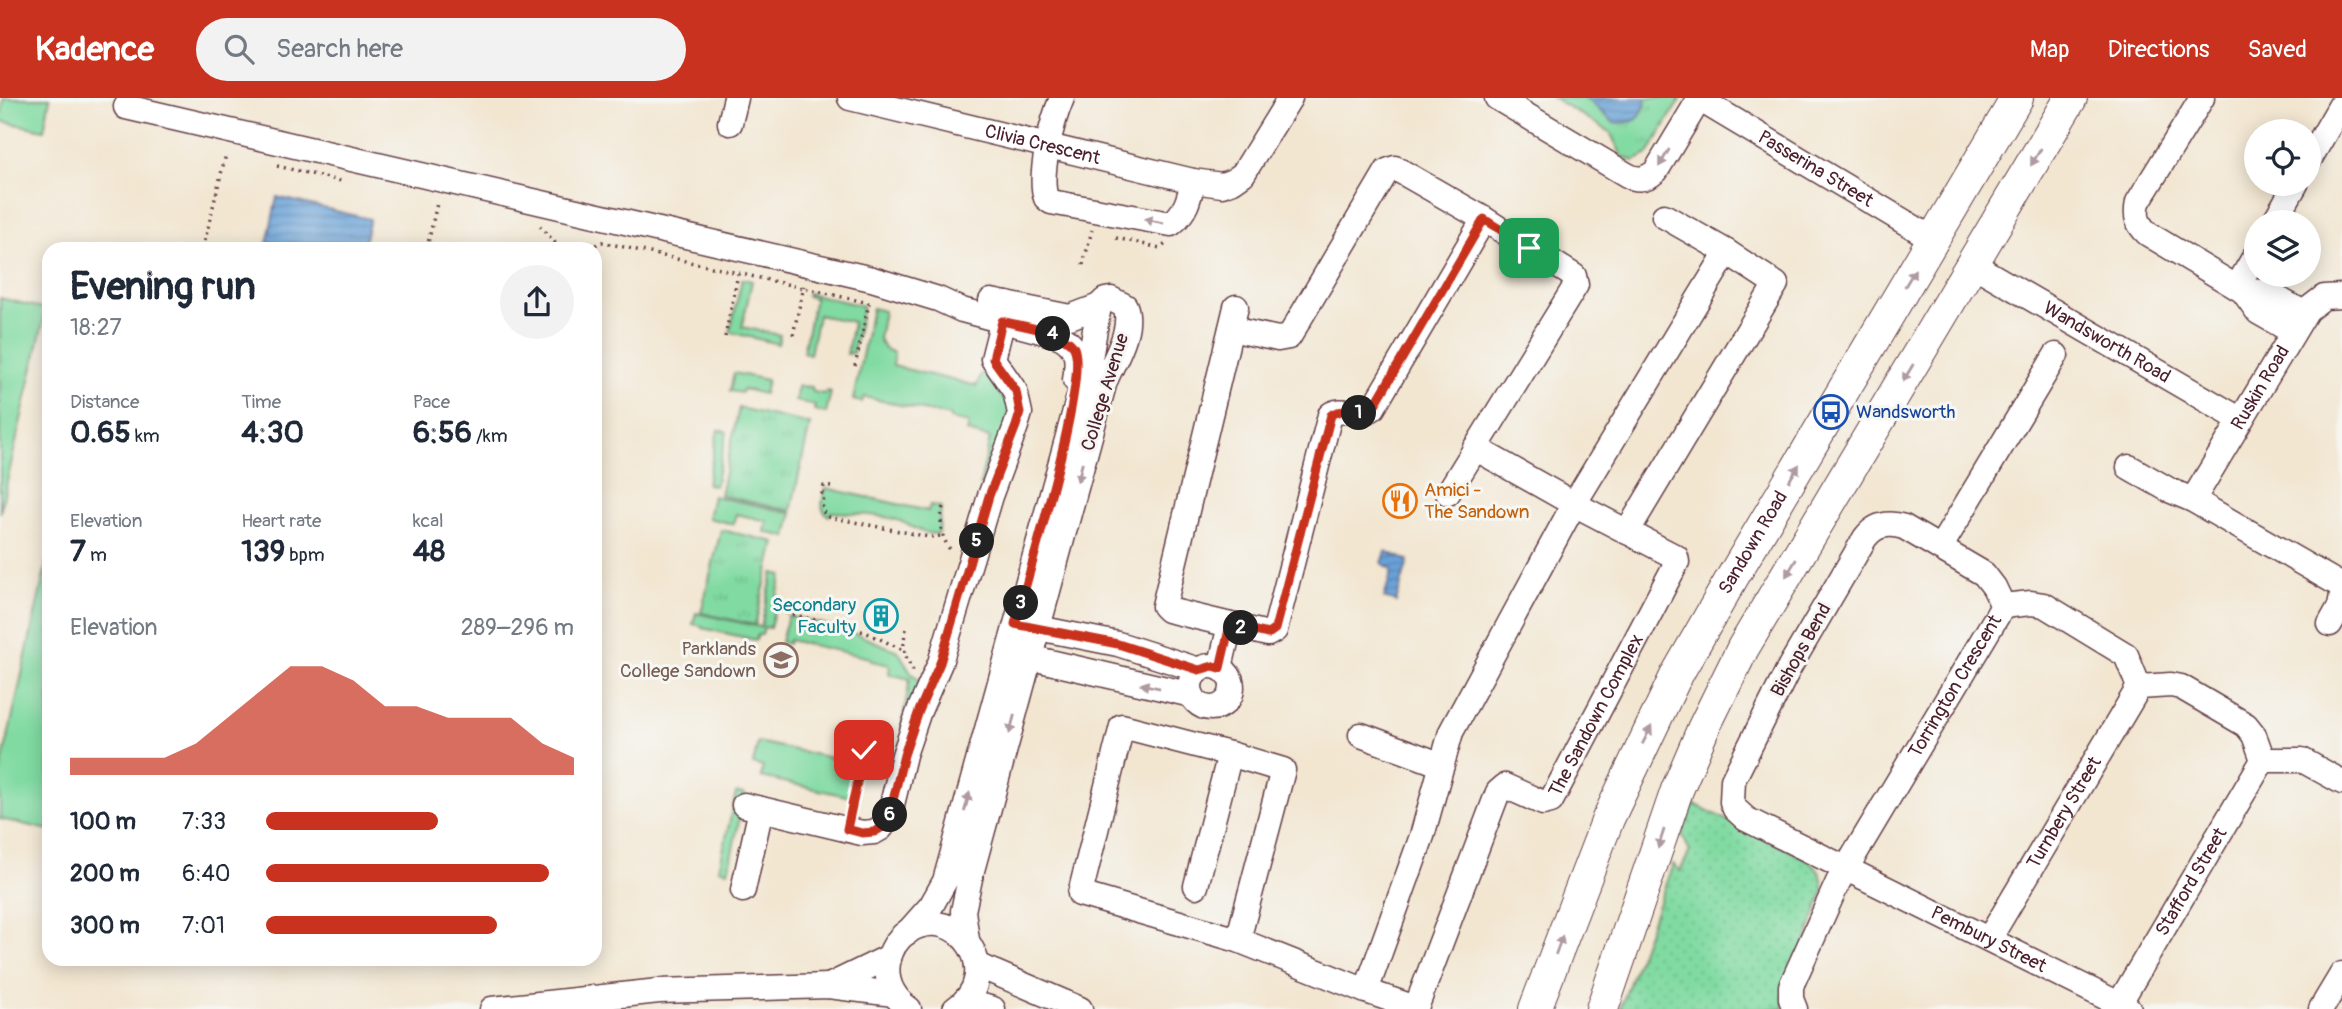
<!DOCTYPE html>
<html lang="en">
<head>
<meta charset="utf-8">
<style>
	:root { --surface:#fff; --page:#f2f2f3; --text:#1f2937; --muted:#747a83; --accent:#c8321e }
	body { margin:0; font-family:Pangolin,sans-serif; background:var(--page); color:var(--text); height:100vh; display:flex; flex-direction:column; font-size:26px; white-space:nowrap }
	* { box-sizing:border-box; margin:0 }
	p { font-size:23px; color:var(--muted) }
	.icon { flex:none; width:38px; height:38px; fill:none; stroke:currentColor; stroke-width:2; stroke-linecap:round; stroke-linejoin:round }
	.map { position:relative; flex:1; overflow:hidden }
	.side { position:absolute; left:42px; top:144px; width:560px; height:724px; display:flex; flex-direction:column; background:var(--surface); border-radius:21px; box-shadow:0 4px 18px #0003 }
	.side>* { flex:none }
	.controls { position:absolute; left:2244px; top:21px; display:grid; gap:14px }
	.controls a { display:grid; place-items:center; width:77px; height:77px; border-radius:50%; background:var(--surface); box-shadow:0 4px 18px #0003; font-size:35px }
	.pin { position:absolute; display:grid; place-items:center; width:60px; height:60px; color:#fff; margin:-30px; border-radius:14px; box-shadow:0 4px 10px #0006 }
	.km { position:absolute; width:35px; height:35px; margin:-18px; border-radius:50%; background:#222; color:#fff; font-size:19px; line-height:35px; text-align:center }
	.round { display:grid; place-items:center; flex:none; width:74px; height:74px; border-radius:37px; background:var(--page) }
	.headline { display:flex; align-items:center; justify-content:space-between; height:119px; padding:0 28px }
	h1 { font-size:38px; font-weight:800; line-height:52px }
	.stats { display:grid; grid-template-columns:repeat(3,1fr); gap:10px; height:119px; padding:7px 28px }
	.stats div { display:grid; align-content:center }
	.stats b { font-size:30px; font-weight:800 }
	.stats small { font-size:19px; font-weight:400 }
	.stats p { font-size:19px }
	.chart { height:196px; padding:14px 28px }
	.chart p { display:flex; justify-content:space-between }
	.chart svg { width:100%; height:126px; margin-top:7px; fill:var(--accent); opacity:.7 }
	ul { padding:0 28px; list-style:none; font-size:23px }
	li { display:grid; grid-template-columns:112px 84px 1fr; align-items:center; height:52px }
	li i { height:18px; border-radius:9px; background:var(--accent) }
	header { display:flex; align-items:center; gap:42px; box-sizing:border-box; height:98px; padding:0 35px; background:var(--accent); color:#fff }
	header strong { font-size:33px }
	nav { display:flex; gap:38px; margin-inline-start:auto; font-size:24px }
	.search { width:490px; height:63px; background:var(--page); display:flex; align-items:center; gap:18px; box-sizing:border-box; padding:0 24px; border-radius:38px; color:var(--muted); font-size:26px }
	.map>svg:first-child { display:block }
	.grass { fill:url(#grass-dots); stroke:#657c66; stroke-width:2 }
	.park { fill:url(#park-tufts); stroke:#657c66; stroke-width:2 }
	.garden { fill:#80daa1; stroke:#657c66; stroke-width:2 }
	.water { fill:url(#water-rules); stroke:#5a6082; stroke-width:2 }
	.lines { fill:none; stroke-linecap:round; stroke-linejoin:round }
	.minor-casing { stroke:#633d44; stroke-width:27 }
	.major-casing { stroke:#633d44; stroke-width:34 }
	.path { stroke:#633d44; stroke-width:3.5; stroke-dasharray:2 5; stroke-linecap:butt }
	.minor { stroke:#fff; stroke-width:24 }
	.major { stroke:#fff; stroke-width:32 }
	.oneway { fill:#ae9aa0 }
	.route-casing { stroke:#fff; stroke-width:14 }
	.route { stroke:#c8321e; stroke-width:9 }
	.labels { text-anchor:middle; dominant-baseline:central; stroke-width:6; stroke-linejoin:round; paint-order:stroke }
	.street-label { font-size:19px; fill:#4a1f2b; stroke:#f6f6f2 }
	.transit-label { font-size:19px; fill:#164399; stroke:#f6f6f2; text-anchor:start }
	.food-label { font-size:19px; fill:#c56008; stroke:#f6f6f2; text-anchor:start }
	.culture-label { font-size:19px; fill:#0d838f; stroke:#f6f6f2; text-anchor:end }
	.education-label { font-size:19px; fill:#785e54; stroke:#f6f6f2; text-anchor:end }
</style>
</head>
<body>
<header>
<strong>Kadence</strong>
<div class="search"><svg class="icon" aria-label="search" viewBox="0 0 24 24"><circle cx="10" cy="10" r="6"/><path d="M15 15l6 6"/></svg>Search here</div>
<nav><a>Map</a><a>Directions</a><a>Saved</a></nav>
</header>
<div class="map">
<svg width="2342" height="911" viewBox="0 0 2342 911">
	<defs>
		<pattern id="grass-dots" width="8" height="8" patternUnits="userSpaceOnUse" patternTransform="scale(1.75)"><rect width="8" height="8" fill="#80daa1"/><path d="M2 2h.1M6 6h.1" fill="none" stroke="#70bb8b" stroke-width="1.8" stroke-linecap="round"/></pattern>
		<pattern id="park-tufts" width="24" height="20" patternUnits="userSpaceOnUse" patternTransform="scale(1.75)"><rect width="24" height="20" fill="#80daa1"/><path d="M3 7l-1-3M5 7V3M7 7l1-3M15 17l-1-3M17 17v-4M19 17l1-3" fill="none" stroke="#70bb8b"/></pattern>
		<pattern id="water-rules" width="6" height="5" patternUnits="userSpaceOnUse" patternTransform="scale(1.75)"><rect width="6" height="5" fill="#69a2d8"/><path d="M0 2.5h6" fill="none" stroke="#5883af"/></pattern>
	</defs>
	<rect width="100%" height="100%" fill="#f6f6f2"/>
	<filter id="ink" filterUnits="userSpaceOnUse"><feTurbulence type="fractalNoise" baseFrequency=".0143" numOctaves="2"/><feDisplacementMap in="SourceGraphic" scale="14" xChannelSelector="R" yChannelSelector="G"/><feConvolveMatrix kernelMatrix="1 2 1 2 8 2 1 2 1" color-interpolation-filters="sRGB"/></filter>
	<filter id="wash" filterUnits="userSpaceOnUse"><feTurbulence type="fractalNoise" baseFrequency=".00686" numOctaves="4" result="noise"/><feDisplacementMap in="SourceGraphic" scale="28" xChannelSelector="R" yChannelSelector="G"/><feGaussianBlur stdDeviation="1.57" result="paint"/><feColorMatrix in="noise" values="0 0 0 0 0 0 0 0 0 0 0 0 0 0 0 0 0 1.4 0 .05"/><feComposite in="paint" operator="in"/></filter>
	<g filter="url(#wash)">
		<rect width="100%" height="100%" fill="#f2e6d1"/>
		<path class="grass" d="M1694 706 1805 760C1818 770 1824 777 1823 794L1783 911H1620L1673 766 1680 773 1690 753 1682 737Z"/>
		<path class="park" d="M1553 0H1681L1648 56 1634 63 1623 60 1610 34Z
			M739 310 810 326 791 413 720 397Z
			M721 432 775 444 755 527 701 515Z"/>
		<path class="garden" d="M4 0H50L44 32 0 23Z
			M742 181 752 183 742 229 780 237 778 246 730 234Z
			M808 195 863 208 853 255 847 256 853 224 818 217 810 256 803 254 815 200 807 198Z
			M0 200 46 211 0 415Z
			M872 210 884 213 879 241 885 251 894 255 893 268 977 288 981 276 985 274 994 278 1014 303 986 388 980 387 990 340 967 334 969 325 950 321V318L864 299 862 304 853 302Z
			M734 275 767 282 764 296 743 291 741 295 730 293Z
			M798 288 812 289 813 294 825 296 827 293 831 294 826 315 814 312 815 307 795 303Z
			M718 332 727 334 715 388 707 386Z
			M826 390 928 413 930 407 941 409 939 434 937 436C921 437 909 425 894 421 873 416 852 415 831 414L829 418C818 411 823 401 826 390Z
			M713 398 792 415 787 439 765 434 767 423 736 416 733 426 708 420Z
			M49 454V732L0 721V675Z
			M773 475 782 477 770 530 764 529 762 537H758L756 542 702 530V528L693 526 696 515 761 529Z
			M788 518 844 531 898 553 912 576 925 587 901 631 910 581 889 576 890 567 871 563 870 560 789 542 788 546 781 544Z
			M758 644 845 663 847 655 851 656 852 651 861 653 851 699 761 679 763 669 753 666Z
			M736 695 745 696 728 773 719 771Z"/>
		<path class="water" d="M1586 0H1647C1641 24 1637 24 1614 25Z
			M277 99 370 121 363 150H266Z
			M1386 453 1408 463 1396 504 1384 500 1392 472 1382 465Z"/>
	</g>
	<g filter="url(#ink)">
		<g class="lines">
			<g class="minor-casing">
				<g id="minor">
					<path id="s1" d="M850 0 1193 83 1222 87 1233 83 1243 76 1290 0"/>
					<path d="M1062 0C1052 23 1038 77 1046 100L1051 104 1171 126C1186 114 1189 101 1193 83"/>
					<path d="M1497 0 1627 77C1638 83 1647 81 1656 73L1700 0"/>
					<path d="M2202 0 2138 104C2135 118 2137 126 2148 136L2243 193 2258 214 2293 234"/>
					<path id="s2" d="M1699 1 1933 141"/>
					<path d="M126 9 872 181 938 201 962 212 1059 238C1079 248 1078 262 1075 282"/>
					<path d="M730 25 736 0"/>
					<path d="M2308 64 2342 5"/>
					<path d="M2274 124 2296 86"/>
					<path id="s3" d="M1972 166 2241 322"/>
					<path d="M2237 189 2256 156"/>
					<path d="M2243 193 2266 194 2304 215"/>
					<path d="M991 203 1070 219 1099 208"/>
					<path d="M1236 209 1164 508 1168 512 1268 536 1275 532 1330 317C1342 308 1360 320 1373 310L1484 121"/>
					<path d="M1231 231 1278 241 1289 239 1387 73 1395 70 1484 121 1574 178 1576 187 1448 395"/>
					<path d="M2129 369 2169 392 2193 402 2342 488"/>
					<path id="s4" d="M2193 402 2307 212 2324 199 2342 198"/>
					<path d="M1627 434 1776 186 1727 154 1664 118"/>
					<path d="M1940 450 2056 257"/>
					<path id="s5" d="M2003 508 1994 489 1984 476 1904 429C1888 424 1875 427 1865 440L1790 568 1733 682 1732 704 1735 711 1746 721 2129 911"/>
					<path d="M2330 526 2340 508 2342 497"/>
					<path d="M1023 527 1118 546 1199 572"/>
					<path d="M1015 556 1192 597"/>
					<circle cx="1211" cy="589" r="21"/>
					<path d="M1220 570 1230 527"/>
					<path d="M1361 637 1442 667"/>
					<path d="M744 707 862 735 874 734 881 730 889 719 904 657 919 613 940 565 990 398 1016 328 1020 315 1015 293 993 261 1007 206"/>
					<path d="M1196 788 1230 656"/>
					<path d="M743 792 761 711"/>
					<path d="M908 834 931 808 945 783 1091 255 1099 208 1105 202 1111 201 1125 208C1134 231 1114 262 1105 283L971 776 963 813 967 842"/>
					<path id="s6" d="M1989 841 2139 589"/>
					<path id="s7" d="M1238 842 1283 672 1230 656 1122 628 1080 796 1238 842 1366 893 1416 910 1498 694 1505 688 1543 705 1551 703 1677 464 1676 459 1574 406 1475 350"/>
					<path d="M977 867 1080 911"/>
					<path d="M829 888 889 859"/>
					<path d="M1366 893 1422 738 1451 634 1574 406 1727 154"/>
					<path d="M965 903 993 911"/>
					<path id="s8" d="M2119 906 2263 662"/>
					<path d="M492 911 659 893 828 888 894 896"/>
					<path d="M909 911C894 900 885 884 888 865 890 853 897 841 907 834 958 801 1007 877 955 911"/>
					<path id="s9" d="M1795 911 1791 901V888L1838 784 2003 508 2031 505 2044 507 2126 557 2139 589 2171 587 2181 589 2246 627 2254 637 2263 662H2302L2342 684"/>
					<path d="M2321 911 2342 876"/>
				</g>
			</g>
			<g class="major-casing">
				<g id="major">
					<path id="s10" d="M1535 911 1608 721 1676 578 1732 480 2017 0"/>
					<path d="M1602 911 1677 692 1704 629 1743 550 2071 0"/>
				</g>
			</g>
			<path class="path" d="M277 68 341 83
				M540 128 558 148 567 150
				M1116 140 1160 150 1166 146
				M203 150 226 56
				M427 150 437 105
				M589 150 602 144 869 205
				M1083 167 1092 132
				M793 237 804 188
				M725 239 738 176
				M855 268 869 205
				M831 389 824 388 822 395 824 396 822 413 829 419 929 439 943 438
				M943 409C939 426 941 439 951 453
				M786 515 865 534 903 552
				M786 515 787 510 794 511
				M906 531C902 549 904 557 913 573
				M851 712 864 652"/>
			<use href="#minor" class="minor"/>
			<use href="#major" class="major"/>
		</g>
		<defs><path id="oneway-solid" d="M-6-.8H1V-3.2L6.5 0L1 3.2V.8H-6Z" transform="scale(1.75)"/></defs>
		<g class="oneway">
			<use href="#oneway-solid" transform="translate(2036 59) rotate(121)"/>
			<use href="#oneway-solid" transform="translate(1664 60) rotate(121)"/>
			<use href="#oneway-solid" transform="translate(1154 123) rotate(-169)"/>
			<use href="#oneway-solid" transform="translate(1910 180) rotate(-59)"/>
			<use href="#oneway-solid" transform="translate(1908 275) rotate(121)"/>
			<use href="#oneway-solid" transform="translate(1080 374) rotate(105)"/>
			<use href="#oneway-solid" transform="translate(1794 375) rotate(-59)"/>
			<use href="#oneway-solid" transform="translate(1791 470) rotate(121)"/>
			<use href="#oneway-solid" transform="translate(1150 588) rotate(-168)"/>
			<use href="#oneway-solid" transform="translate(1012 626) rotate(105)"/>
			<use href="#oneway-solid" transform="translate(1647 637) rotate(-63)"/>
			<use href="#oneway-solid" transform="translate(967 704) rotate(-75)"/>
			<use href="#oneway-solid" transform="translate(1661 741) rotate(108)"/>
			<use href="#oneway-solid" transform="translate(1559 847) rotate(-70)"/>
		</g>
	</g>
	<g class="lines" filter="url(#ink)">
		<g class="route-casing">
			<path id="route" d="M864 652 847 731 862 735 874 734 881 730 889 719 904 657 919 613 940 565 989 398 1016 328 1020 315 1016 293 993 261 1002 223C1020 228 1062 233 1073 248 1092 274 1026 484 1015 526L1118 546 1199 572 1213 568 1220 570 1230 527 1268 536 1275 531 1331 317C1343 308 1360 319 1373 310L1484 121 1529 150"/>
		</g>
		<use href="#route" class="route"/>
	</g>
	<defs>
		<g id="bus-ring" transform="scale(1.75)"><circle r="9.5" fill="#f6f6f2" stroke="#1a4fb4" stroke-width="1.5"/><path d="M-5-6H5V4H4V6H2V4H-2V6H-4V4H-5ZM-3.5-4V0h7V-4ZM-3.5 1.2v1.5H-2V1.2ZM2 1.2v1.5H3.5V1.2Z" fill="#1a4fb4"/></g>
		<g id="restaurant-ring" transform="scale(1.75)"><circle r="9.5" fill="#f6f6f2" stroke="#e8710a" stroke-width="1.5"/><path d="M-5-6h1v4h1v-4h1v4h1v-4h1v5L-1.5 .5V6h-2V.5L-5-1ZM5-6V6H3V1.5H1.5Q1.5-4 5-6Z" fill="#e8710a"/></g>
		<g id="building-ring" transform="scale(1.75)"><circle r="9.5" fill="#f6f6f2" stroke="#0f9aa8" stroke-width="1.5"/><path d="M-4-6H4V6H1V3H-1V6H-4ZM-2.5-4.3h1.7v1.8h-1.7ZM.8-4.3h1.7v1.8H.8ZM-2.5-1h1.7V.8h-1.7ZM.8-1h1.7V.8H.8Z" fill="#0f9aa8"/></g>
		<g id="school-ring" transform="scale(1.75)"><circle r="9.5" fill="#f6f6f2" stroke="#8d6e63" stroke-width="1.5"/><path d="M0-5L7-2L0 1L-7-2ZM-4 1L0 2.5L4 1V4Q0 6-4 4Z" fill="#8d6e63"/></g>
	</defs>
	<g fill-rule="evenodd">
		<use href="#bus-ring" x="1831" y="314"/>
		<use href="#restaurant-ring" x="1400" y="403"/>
		<use href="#building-ring" x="881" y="518"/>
		<use href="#school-ring" x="781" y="562"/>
	</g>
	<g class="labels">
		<g class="street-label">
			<text stroke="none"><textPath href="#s1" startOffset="198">Clivia Crescent</textPath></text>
			<text stroke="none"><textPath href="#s2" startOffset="136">Passerina Street</textPath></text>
			<text stroke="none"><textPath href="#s3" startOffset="156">Wandsworth Road</textPath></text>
			<text stroke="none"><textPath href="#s4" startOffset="131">Ruskin Road</textPath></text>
			<text transform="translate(1105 294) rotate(-73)">College Avenue</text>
			<text stroke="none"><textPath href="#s10" startOffset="516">Sandown Road</textPath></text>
			<text transform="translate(1801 552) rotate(-61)">Bishops Bend</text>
			<text stroke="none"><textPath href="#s9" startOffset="366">Torrington Crescent</textPath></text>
			<text stroke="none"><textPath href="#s7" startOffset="1258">The Sandown Complex</textPath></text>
			<text stroke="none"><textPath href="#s6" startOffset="147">Turnbery Street</textPath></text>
			<text stroke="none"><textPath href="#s8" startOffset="142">Stafford Street</textPath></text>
			<text stroke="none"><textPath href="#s5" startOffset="765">Pembury Street</textPath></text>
		</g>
		<g class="transit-label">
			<text x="1856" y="314">Wandsworth</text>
		</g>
		<g class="food-label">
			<text x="1424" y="392">Amici -<tspan x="1424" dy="22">The Sandown</tspan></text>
		</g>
		<g class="culture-label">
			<text x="856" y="507">Secondary<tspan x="856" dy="22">Faculty</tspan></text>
		</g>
		<g class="education-label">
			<text x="756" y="551">Parklands<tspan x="756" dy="22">College Sandown</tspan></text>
		</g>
	</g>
</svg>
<div class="controls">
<a><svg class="icon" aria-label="locate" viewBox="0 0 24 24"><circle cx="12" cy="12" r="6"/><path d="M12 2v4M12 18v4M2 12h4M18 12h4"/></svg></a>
<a><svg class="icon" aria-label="layers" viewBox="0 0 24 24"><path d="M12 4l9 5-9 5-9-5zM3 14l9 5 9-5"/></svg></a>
</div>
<div class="pin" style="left:1529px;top:150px;background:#1e9e55"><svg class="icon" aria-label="arrive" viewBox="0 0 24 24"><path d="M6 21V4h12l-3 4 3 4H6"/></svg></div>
<div class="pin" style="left:864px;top:652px;background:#d93025"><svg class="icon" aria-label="check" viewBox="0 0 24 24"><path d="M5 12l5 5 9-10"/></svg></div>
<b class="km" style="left:1359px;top:315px">1</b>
<b class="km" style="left:1241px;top:530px">2</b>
<b class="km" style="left:1021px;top:505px">3</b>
<b class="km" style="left:1053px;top:236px">4</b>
<b class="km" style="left:977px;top:443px">5</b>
<b class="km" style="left:890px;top:717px">6</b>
<section class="side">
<div class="headline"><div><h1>Evening run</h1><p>18:27</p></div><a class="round"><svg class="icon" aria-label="share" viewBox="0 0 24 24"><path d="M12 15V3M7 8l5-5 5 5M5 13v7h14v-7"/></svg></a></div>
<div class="stats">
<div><p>Distance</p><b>0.65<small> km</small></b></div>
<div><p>Time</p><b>4:30</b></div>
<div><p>Pace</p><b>6:56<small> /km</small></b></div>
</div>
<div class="stats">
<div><p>Elevation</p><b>7<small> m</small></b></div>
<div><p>Heart rate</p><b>139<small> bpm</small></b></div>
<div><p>kcal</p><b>48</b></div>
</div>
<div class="chart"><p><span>Elevation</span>289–296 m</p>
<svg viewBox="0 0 160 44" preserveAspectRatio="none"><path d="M0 44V38L10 38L20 38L30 38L40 33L50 24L60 15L70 6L80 6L90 11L100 20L110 20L120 24L130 24L140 24L150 33L160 38V44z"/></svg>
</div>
<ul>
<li><b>100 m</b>7:33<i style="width:56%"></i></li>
<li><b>200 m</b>6:40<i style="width:92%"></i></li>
<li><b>300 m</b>7:01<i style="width:75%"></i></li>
</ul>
</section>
</div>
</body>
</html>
